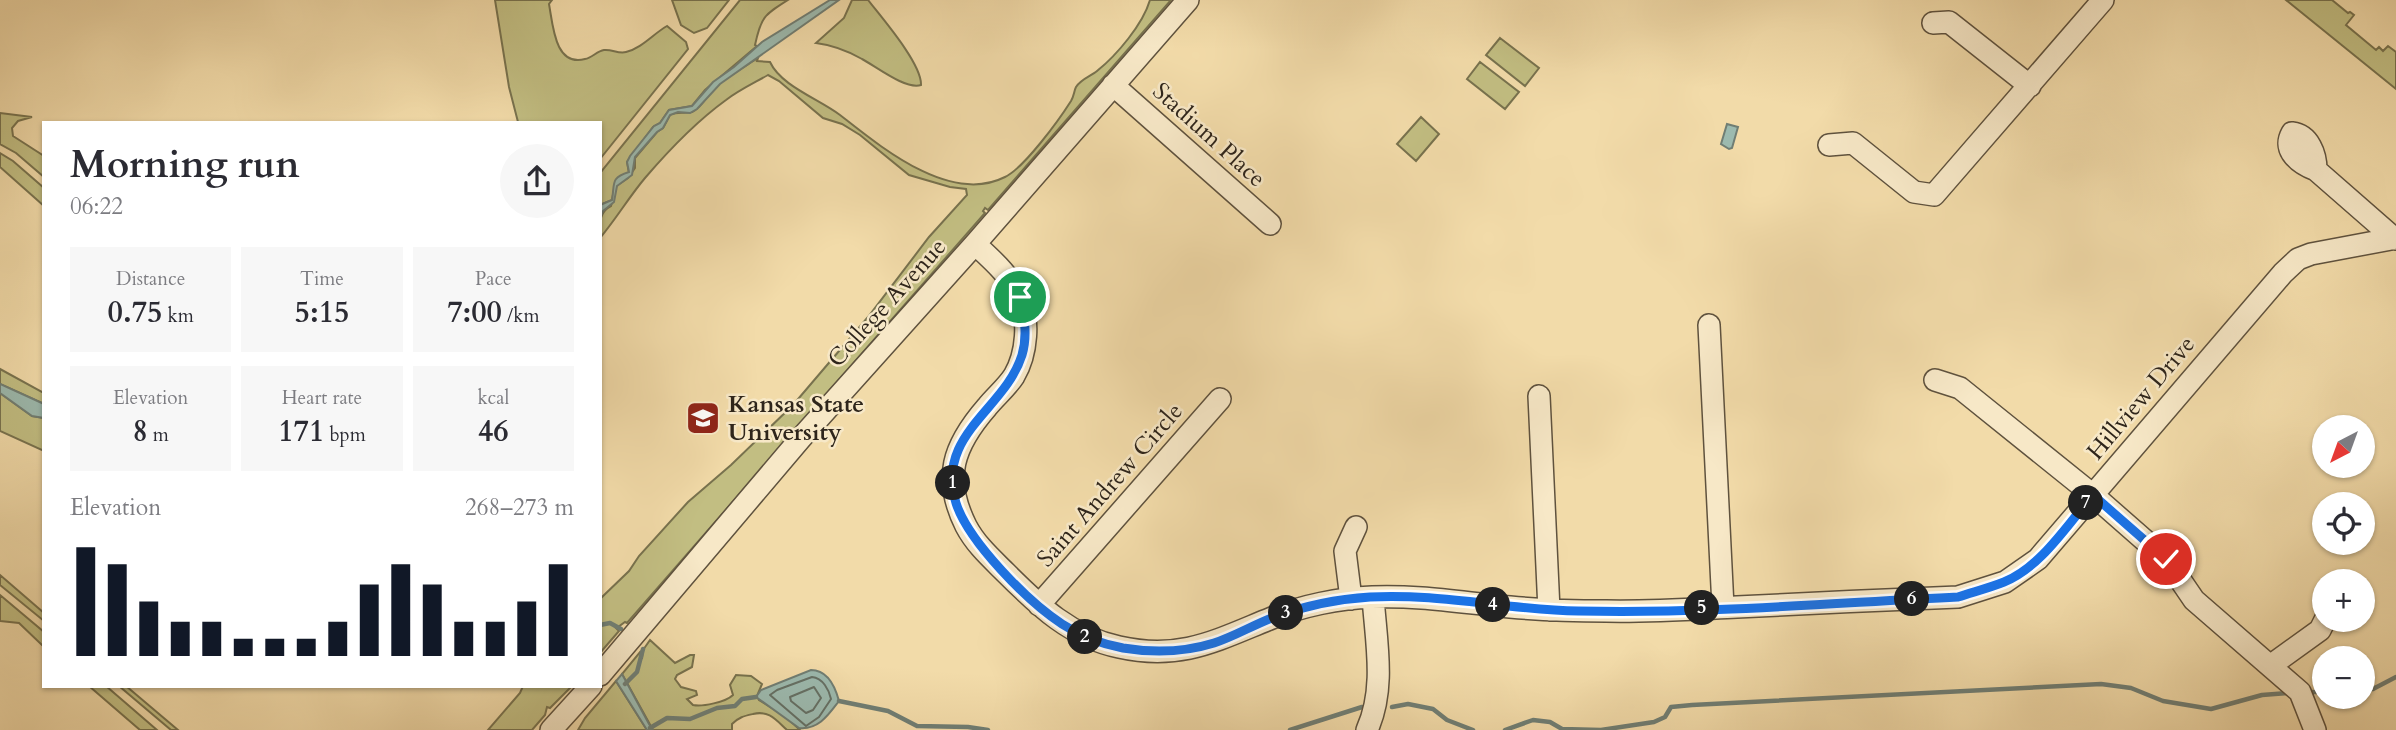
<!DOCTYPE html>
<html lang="en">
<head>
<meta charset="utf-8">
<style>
	:root { --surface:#fff; --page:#f7f7f7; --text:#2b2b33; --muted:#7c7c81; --accent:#111827 }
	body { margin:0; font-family:Cardo,serif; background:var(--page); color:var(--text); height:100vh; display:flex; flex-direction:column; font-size:26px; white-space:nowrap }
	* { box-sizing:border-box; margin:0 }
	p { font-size:23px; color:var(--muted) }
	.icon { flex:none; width:38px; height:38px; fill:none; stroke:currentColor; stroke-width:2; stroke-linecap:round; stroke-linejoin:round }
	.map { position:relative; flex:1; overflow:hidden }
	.side { position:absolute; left:42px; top:121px; width:560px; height:567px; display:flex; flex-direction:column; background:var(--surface); border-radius:0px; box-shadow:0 2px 5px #0004 }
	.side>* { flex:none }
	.needle { width:46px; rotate:221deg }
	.fabs { position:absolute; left:2312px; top:415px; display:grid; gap:14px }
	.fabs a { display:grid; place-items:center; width:63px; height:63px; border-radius:50%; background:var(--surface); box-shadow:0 2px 5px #0004; font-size:35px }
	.pin { position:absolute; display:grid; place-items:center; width:60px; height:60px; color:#fff; margin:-30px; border:4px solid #fff; border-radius:50%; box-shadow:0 2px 7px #0007 }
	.km { position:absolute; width:35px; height:35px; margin:-18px; border-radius:50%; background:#222; color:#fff; font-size:19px; line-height:35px; text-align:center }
	.round { display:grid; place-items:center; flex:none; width:74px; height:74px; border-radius:37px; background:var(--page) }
	.head { display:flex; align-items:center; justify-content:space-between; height:119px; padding:0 28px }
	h1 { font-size:38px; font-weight:700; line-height:52px }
	.figures { display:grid; grid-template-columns:repeat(3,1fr); gap:10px; height:119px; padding:7px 28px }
	.figures div { display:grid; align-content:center; border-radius:0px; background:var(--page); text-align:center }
	.figures b { font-size:30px; font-weight:700 }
	.figures small { font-size:19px; font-weight:400 }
	.figures p { font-size:19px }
	.chart { height:196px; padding:14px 28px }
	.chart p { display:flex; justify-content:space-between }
	.chart svg { width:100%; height:126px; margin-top:7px; stroke:var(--accent); stroke-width:6 }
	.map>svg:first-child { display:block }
	.green { fill:#c2be82; stroke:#78724e; stroke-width:2 }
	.water { fill:#9cbaaf; stroke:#707e74; stroke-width:2 }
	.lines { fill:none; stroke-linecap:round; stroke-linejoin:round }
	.shore { stroke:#657065; stroke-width:2 }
	.stream { stroke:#707e74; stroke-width:4.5 }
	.minor-casing { stroke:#5f523e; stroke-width:24 }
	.minor { stroke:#f7e8c7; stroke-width:21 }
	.route-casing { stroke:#fff; stroke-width:14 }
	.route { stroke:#1a73e8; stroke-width:9 }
	.labels { text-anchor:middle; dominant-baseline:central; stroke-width:5; stroke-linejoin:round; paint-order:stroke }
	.street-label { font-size:24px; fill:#2e251b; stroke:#f7e8c7 }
	.poi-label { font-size:24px; font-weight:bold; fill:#2e251b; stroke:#f7e8c7; text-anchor:start }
</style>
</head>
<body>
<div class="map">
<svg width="2396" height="730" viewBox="0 0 2396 730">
	<rect width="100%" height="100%" fill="#f2dba9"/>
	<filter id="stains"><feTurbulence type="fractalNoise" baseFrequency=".00286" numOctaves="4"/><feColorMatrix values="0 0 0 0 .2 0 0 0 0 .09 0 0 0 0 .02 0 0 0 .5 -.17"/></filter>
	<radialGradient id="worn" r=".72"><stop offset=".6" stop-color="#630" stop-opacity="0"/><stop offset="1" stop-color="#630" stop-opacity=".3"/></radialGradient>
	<path class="green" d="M495 0H552L549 4C553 26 555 67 585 59 592 58 597 51 604 50 612 49 618 54 626 52 642 48 653 34 667 26L686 42 688 49 600 159V122H518L509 87Z
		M672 0H729L707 28 694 33 681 25Z
		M740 0H788C764 15 761 17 755 45L757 46 705 90 692 106 669 110 660 123 653 127 627 162 629 173C615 177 614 188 612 200L600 205V173Z
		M852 0H868C882 18 922 64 921 85 906 90 877 67 862 59 848 51 832 45 816 43L844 18Z
		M1150 0H1171L988 210 985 208 983 211 985 213 794 431 791 429 789 431 792 434 627 623 625 622 618 627 610 622 619 631 600 653V599L629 571 639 556 688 502 731 465 793 405 868 317 929 237 967 195 966 189 950 187 909 175 860 135 842 124 823 118 779 81 768 75C754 83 739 90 726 100 697 121 669 150 645 178 629 197 616 219 600 238 600 225 598 212 611 206L616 186 628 178 635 168V158L657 132 663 128 670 115C677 111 685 114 692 112 703 107 707 95 715 87 728 76 744 67 758 58L757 61 770 62C781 86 819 99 840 115 881 147 950 205 1005 177 1024 168 1059 120 1071 101 1074 96 1074 91 1076 87 1081 79 1091 76 1097 71 1117 55 1143 24 1150 0Z
		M2286 0H2332L2348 13 2350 12 2354 15 2346 25 2376 50 2379 47 2383 51 2388 46 2396 52V89Z
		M1500 38 1539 68 1525 86 1486 55Z
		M1480 62 1519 92 1505 109 1467 79Z
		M0 113 32 117 18 121 12 128 13 136 44 156V177L16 153 0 144Z
		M1421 117 1439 134 1416 161 1397 144Z
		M0 153 13 161 44 188V206L0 167Z
		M0 369 44 393V404L0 384Z
		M0 393 32 416 44 418V451L0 431Z
		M0 575 44 613V621L0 585Z
		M0 595 44 632V647L19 623 0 621Z
		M650 640 675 663 690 655H694L692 667 677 675 675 679 681 687 696 691 697 695 687 699 693 705C702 707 726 702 733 695L730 685 736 675 751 676 762 684 757 696 759 700 786 717 800 730H787C776 720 769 710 753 714 744 716 739 717 732 724V730H653L622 674 640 652 642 659 643 650Z
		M616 681 647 730H578L585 718Z
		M89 686H106L157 730H140Z
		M119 686H126L178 730H171Z
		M523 686H572L550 708 547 707 545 715 532 730H488L520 693Z"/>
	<path class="water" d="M830 0H839L720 84 697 109 690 113 678 112 670 115 663 128 657 132 635 157 632 175 617 186 614 202 603 211 600 219V205L612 200C615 183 610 178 629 172L627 162 630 156 654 126 660 123 669 110 692 106 713 82 734 67 762 42Z
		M1727 124 1738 127 1732 148 1729 149 1721 144Z
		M0 384 44 404V418L32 416 0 393Z
		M811 670C828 670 835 686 839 701 829 714 819 730 799 728L756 697 761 690Z
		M622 674 649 724 653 730H647L616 681Z"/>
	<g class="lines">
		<path class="shore" d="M812 677C823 678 829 690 831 699L819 717 806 726 770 695 777 690Z
			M814 687 821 698 813 710 806 713 791 701 790 697Z"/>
		<path class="stream" d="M600 625 610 623 621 629
			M625 684 637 672 643 649
			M2362 690 2373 689 2396 677
			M2312 692H2324
			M839 701 888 711 917 726 968 727 988 730
			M1392 707 1408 704 1433 709 1447 720 1473 730
			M650 728 667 718 690 719 717 708 735 706 742 699 756 697
			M1290 730 1362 707
			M1505 730 1533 720 1550 722 1562 729 1601 730 1654 722 1665 717 1671 707 1692 705 2101 684 2131 688 2163 701 2211 709 2262 695 2288 693"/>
		<g class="minor-casing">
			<path id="minor" d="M1933 23 1949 22 2030 86
				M1113 85 1270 224
				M1829 145 1853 143 1914 192 1934 195 2103 0
				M2316 170C2316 154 2309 135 2292 133 2282 151 2300 164 2316 170L2395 239
				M975 244C991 259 1010 275 1019 296 1030 319 1027 354 1014 376 1007 387 995 397 987 407 953 446 942 478 966 526 976 545 991 558 1006 573 1039 606 1071 637 1119 647 1181 661 1217 640 1272 618 1302 606 1339 598 1372 597 1419 595 1464 603 1510 607 1542 610 1574 611 1606 611 1650 612 1694 609 1737 607 1811 603 1884 600 1958 597L2005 582 2038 559 2283 273 2298 259 2311 254 2396 238
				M1709 325 1723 607
				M1935 380 1960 388 2093 495 2166 559 2194 600 2300 692 2315 730
				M1539 396 1549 610
				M1351 599 1345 551 1356 527
				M1039 605 1220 399
				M2270 666 2320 630 2325 620
				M600 675 801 438 975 244 1188 0
				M551 730 591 686
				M1367 730C1386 688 1376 642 1373 597"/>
		</g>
		<use href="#minor" class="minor"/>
	</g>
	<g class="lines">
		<g class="route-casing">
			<path id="route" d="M1020 297C1024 316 1028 335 1022 355 1005 410 935 434 956 503 968 541 1028 602 1062 624 1080 636 1102 644 1123 648 1153 653 1185 652 1214 643 1235 636 1253 625 1274 617 1304 606 1338 599 1370 597 1439 593 1509 610 1578 611 1704 614 1832 603 1958 597 1973 592 1989 588 2004 582 2041 567 2067 525 2093 495L2166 559"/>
		</g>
		<use href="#route" class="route"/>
	</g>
	<defs>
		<g id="university-square" transform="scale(1.75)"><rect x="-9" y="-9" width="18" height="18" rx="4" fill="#8f2418" stroke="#f7e8c7"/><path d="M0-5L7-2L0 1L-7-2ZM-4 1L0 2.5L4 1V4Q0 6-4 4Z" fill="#fff"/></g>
	</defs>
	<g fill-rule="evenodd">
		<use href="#university-square" x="703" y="418"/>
	</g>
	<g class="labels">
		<g class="street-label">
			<text transform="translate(1209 135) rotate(42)">Stadium Place</text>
			<text transform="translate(887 303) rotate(-48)">College Avenue</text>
			<text transform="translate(2141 398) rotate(-50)">Hillview Drive</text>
			<text transform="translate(1110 485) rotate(-49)">Saint Andrew Circle</text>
		</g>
		<g class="poi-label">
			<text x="728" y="404">Kansas State<tspan x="728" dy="28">University</tspan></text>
		</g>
	</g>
	<rect width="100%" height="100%" filter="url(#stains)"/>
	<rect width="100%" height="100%" fill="url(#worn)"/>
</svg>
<div class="fabs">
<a><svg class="needle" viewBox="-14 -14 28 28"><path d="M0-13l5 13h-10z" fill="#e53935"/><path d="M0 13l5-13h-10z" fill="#7c7c81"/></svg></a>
<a><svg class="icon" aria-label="locate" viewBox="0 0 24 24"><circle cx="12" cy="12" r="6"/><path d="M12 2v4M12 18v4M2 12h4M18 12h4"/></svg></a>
<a>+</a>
<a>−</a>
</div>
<div class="pin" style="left:1020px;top:297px;background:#1e9e55"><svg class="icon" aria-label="arrive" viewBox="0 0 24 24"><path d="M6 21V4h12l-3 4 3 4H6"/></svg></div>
<div class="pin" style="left:2166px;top:559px;background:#d93025"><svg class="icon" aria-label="check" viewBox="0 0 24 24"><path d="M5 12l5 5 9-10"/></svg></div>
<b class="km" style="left:953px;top:483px">1</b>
<b class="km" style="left:1085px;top:637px">2</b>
<b class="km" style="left:1286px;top:613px">3</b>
<b class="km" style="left:1493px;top:605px">4</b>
<b class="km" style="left:1702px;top:608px">5</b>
<b class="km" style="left:1912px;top:599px">6</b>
<b class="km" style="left:2086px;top:503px">7</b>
<section class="side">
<div class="head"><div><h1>Morning run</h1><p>06:22</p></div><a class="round"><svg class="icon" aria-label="share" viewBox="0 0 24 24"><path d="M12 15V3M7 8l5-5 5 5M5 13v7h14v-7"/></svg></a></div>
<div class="figures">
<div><p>Distance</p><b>0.75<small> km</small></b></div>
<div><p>Time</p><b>5:15</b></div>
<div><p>Pace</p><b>7:00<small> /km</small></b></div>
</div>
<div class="figures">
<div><p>Elevation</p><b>8<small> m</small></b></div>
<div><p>Heart rate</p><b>171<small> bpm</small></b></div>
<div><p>kcal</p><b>46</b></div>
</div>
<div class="chart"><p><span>Elevation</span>268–273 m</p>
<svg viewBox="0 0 160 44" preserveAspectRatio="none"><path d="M5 44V6M15 44V12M25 44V25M35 44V32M45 44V32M55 44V38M65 44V38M75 44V38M85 44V32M95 44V19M105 44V12M115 44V19M125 44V32M135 44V32M145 44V25M155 44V12"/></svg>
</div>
</section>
</div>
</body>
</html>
